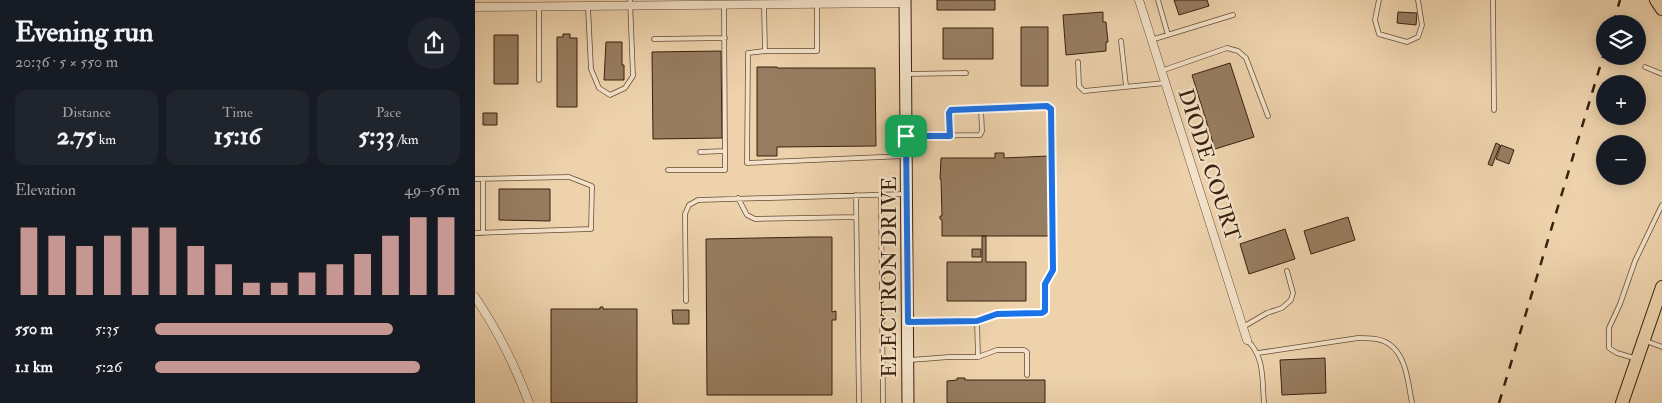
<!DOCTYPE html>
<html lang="en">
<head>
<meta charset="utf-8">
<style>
	:root { --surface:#171b24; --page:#20242c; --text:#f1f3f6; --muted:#9ea1a6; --accent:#c59692 }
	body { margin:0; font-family:"IM FELL Double Pica",serif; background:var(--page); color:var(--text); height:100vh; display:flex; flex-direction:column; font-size:19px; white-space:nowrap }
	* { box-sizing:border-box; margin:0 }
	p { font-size:16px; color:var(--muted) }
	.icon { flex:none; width:28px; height:28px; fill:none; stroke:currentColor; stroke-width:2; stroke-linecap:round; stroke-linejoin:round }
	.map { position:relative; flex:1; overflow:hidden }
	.sheet { display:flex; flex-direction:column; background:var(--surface); width:475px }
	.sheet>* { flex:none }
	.fabs { position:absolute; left:1121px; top:15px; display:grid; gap:10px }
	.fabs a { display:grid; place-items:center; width:50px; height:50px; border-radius:50%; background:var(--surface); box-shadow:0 2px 12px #0003; font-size:25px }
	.pin { position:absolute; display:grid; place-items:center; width:42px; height:42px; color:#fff; margin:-21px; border-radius:10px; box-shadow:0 2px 8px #0006 }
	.round { display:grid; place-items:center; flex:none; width:52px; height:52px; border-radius:26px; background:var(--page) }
	.overview { display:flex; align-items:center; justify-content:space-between; height:85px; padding:0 15px }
	h1 { font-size:28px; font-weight:700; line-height:38px }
	.figures { display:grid; grid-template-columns:repeat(3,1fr); gap:8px; height:85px; padding:5px 15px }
	.figures div { display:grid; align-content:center; border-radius:12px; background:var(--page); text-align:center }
	.figures b { font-size:25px; font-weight:700 }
	.figures small { font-size:14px; font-weight:400 }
	.figures p { font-size:14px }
	.chart { height:140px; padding:10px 15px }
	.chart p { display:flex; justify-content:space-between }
	.chart svg { width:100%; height:90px; margin-top:5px; stroke:var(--accent); stroke-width:6 }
	ul { padding:0 15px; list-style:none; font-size:16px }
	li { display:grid; grid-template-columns:80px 60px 1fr; align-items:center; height:38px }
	li i { height:12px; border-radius:6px; background:var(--accent) }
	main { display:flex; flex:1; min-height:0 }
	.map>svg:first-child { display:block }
	.building { fill:#977d60; stroke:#3a200d }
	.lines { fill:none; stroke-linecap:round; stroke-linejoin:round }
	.lane-casing { stroke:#674c35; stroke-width:5.5 }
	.street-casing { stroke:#674c35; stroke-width:9 }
	.secondary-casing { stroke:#3a200d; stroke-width:13 }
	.primary-casing { stroke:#3a200d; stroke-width:14 }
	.lane { stroke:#f3e2c9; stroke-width:4 }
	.street { stroke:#f3e2c9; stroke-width:8 }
	.secondary { stroke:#f3e2c9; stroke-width:11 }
	.primary { stroke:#edd2ac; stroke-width:12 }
	.rail { stroke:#3a200d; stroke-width:2.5; stroke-dasharray:9 9; stroke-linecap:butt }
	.route-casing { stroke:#fff; stroke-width:10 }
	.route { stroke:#1a73e8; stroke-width:6 }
	.labels { text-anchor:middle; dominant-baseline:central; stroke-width:4.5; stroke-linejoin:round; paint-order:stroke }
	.street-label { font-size:21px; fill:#3a200d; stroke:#f3e2c9 }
</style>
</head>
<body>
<main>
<section class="sheet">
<div class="overview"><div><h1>Evening run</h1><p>20:36 · 5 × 550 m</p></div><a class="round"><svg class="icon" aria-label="share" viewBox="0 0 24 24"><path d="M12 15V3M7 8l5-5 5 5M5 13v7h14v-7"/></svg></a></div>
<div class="figures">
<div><p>Distance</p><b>2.75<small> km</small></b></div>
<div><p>Time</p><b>15:16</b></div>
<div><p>Pace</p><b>5:33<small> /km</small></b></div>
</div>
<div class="chart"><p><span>Elevation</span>49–56 m</p>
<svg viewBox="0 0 160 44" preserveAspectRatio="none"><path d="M5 44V11M15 44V15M25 44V20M35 44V15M45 44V11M55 44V11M65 44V20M75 44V29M85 44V38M95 44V38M105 44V33M115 44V29M125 44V24M135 44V15M145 44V6M155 44V6"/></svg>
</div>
<ul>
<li><b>550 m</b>5:35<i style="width:78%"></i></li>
<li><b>1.1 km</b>5:26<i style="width:87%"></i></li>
</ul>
</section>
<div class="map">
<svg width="1187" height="403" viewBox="0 0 1187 403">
	<rect width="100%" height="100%" fill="#edd2ac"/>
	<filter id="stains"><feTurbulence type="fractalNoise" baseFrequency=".004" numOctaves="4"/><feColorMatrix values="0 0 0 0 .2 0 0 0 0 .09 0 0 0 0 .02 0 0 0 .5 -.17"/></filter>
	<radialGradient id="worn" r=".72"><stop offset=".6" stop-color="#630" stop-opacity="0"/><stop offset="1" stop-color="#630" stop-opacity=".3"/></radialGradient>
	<path class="building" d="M462 0H520V10H462Z
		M699 0H732L734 6 704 15Z
		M628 12V22H631L633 42H631V51L591 55 588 15Z
		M923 12 942 13 941 25 922 23Z
		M546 27H573V86H546Z
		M468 28H518V59H468Z
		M88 34H95V38H102V107H82V37H88Z
		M19 35H43V84H19Z
		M131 42H147V65H149V80H129Z
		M246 51 247 138 178 139 177 52Z
		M755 63 779 137 740 149 717 75Z
		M282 67H302V68H400L401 146 302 147V156H282Z
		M8 113H22V125H8Z
		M1021 143 1025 145 1017 166 1013 164Z
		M1026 145 1039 150 1034 164 1021 159Z
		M520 153H529V158L573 156 576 236H467V220L465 219V216H467L466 179H465L466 158H520Z
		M24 189H75V221L24 220Z
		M873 217 880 240 836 254 829 231Z
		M810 229 820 259 774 274 765 244Z
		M507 236H511V262H551V301H472V262H507Z
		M337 237H357V312L361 311V320H357V395H232L231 239Z
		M497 249H506V257H497Z
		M125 307H128V309H162V403H76V309H125Z
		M197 310H214V324H198Z
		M850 358 851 393 807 395 805 360Z
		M482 378H490V380H570V403H472V381L482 380Z"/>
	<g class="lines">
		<g class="lane-casing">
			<path id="lane" d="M683 0 693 35
				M904 0 900 20 904 34 932 42 943 37 947 25 943 0
				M1018 0 1019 110
				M289 5 290 51 273 53 272 163 430 156
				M64 6V80
				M113 7 116 69 124 88 135 95 150 88 158 76 155 0
				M179 39 250 38
				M676 40 758 15
				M646 41 651 86
				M290 51H342V4
				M603 62 604 86 609 91 690 83
				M1170 67 1187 74
				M686 71 752 48 763 51 771 58 793 116
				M433 74 491 73
				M434 136 505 135 507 131 506 109
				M475 136 474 113 476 110 572 106 576 109 578 270 570 284V311L567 313 522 314 502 321
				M225 152 250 151 249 5
				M193 170H250V151
				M0 179 94 177 117 186 116 229 0 233
				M381 195 384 403
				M406 195 408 403
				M263 198 272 215 280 219 381 217
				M8 233V179
				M211 301 210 214 214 205 223 200 430 194
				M435 322 502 321 503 357
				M768 327 792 313 807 308 816 300 818 293 812 271
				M772 340C790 357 787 380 789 403
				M1171 341 1187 347
				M783 353 883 338C893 338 906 338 914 344 932 356 933 384 937 403
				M1159 358 1142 353 1134 348V328L1145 304 1160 261 1187 205
				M435 360 474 357H503L522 350H549L552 352V375"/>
		</g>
		<g class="street-casing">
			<path id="street" d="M664 0 772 340
				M0 7 430 3
				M0 297C21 328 41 368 54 403"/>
		</g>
		<g class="secondary-casing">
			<path id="secondary" d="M430 0 433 403"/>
		</g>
		<g class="primary-casing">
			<path id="primary" d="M1181 0 1187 9
				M1147 403 1187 287"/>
		</g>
		<use href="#lane" class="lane"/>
		<use href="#street" class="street"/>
		<use href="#secondary" class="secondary"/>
		<use href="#primary" class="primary"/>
		<path class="rail" d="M1138 24 1145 0
			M1024 403 1130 50"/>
	</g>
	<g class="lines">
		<g class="route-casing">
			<path id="route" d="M572 106 576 109 578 270 570 284V311L567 313 522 314 502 321 433 322 431 136H475L474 113 476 110Z"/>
		</g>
		<use href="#route" class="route"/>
	</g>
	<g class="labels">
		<g class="street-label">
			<text transform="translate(734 165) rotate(72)">DIODE COURT</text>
			<text transform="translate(414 277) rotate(-90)">ELECTRON DRIVE</text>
		</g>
	</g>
	<rect width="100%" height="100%" filter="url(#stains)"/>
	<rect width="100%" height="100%" fill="url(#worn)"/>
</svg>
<div class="fabs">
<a><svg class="icon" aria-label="layers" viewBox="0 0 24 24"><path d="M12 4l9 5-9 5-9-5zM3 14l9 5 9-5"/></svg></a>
<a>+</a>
<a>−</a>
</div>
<div class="pin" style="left:431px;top:136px;background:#1e9e55"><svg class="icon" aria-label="arrive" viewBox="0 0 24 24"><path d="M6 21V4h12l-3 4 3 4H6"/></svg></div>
</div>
</main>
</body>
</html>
